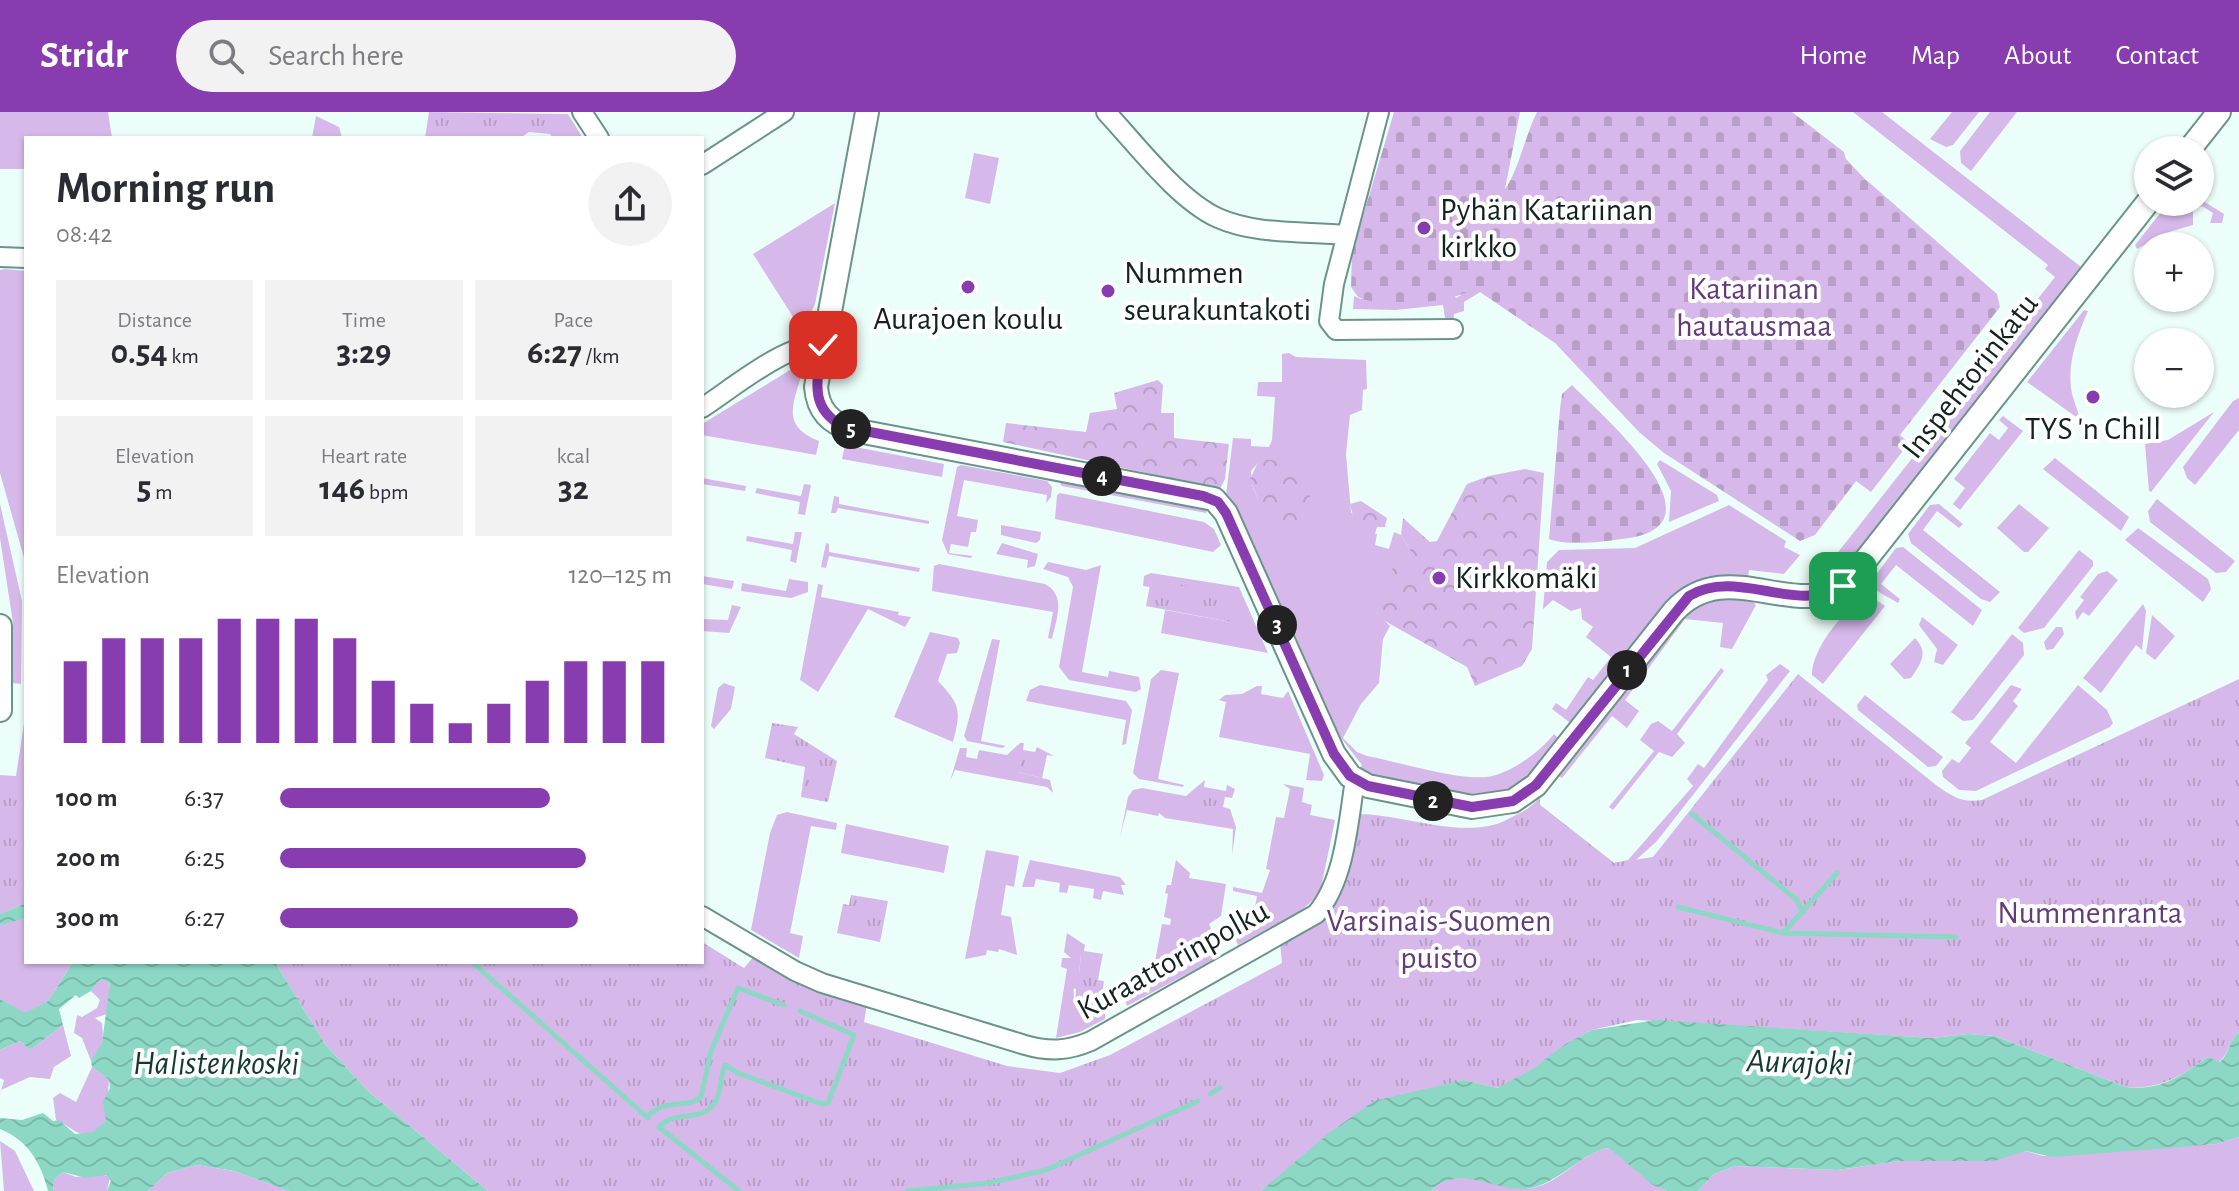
<!DOCTYPE html>
<html lang="en">
<head>
<meta charset="utf-8">
<style>
	:root { --surface:#fff; --page:#f2f2f3; --text:#2b2b33; --muted:#7c7c81; --accent:#873daf }
	body { margin:0; font-family:"Alegreya Sans",sans-serif; background:var(--page); color:var(--text); height:100vh; display:flex; flex-direction:column; font-size:30px; white-space:nowrap }
	* { box-sizing:border-box; margin:0 }
	p { font-size:26px; color:var(--muted) }
	.icon { flex:none; width:44px; height:44px; fill:none; stroke:currentColor; stroke-width:2; stroke-linecap:round; stroke-linejoin:round }
	.map { position:relative; flex:1; overflow:hidden }
	.panel { position:absolute; left:24px; top:24px; width:680px; height:828px; display:flex; flex-direction:column; background:var(--surface); border-radius:0px; box-shadow:0 2px 6px #0004 }
	.panel>* { flex:none }
	.buttons { position:absolute; left:2134px; top:24px; display:grid; gap:16px }
	.buttons a { display:grid; place-items:center; width:80px; height:80px; border-radius:50%; background:var(--surface); box-shadow:0 2px 6px #0004; font-size:40px }
	.pin { position:absolute; display:grid; place-items:center; width:68px; height:68px; color:#fff; margin:-34px; border-radius:16px; box-shadow:0 4px 12px #0006 }
	.km { position:absolute; width:40px; height:40px; margin:-20px; border-radius:50%; background:#222; color:#fff; font-size:22px; line-height:40px; text-align:center }
	.round { display:grid; place-items:center; flex:none; width:84px; height:84px; border-radius:42px; background:var(--page) }
	.headline { display:flex; align-items:center; justify-content:space-between; height:136px; padding:0 32px }
	h1 { font-size:44px; font-weight:600; line-height:60px }
	.metrics { display:grid; grid-template-columns:repeat(3,1fr); gap:12px; height:136px; padding:8px 32px }
	.metrics div { display:grid; align-content:center; border-radius:0px; background:var(--page); text-align:center }
	.metrics b { font-size:34px; font-weight:600 }
	.metrics small { font-size:22px; font-weight:400 }
	.metrics p { font-size:22px }
	.chart { height:224px; padding:16px 32px }
	.chart p { display:flex; justify-content:space-between }
	.chart svg { width:100%; height:144px; margin-top:8px; stroke:var(--accent); stroke-width:6 }
	ul { padding:0 32px; list-style:none; font-size:26px }
	li { display:grid; grid-template-columns:128px 96px 1fr; align-items:center; height:60px }
	li i { height:20px; border-radius:10px; background:var(--accent) }
	header { display:flex; align-items:center; gap:48px; box-sizing:border-box; height:112px; padding:0 40px; background:var(--accent); color:#fff }
	header strong { font-size:38px }
	nav { display:flex; gap:44px; margin-inline-start:auto; font-size:28px }
	.search { width:560px; height:72px; background:var(--page); display:flex; align-items:center; gap:20px; box-sizing:border-box; padding:0 28px; border-radius:44px; color:var(--muted); font-size:30px }
	.map>svg:first-child { display:block }
	.green { fill:#d6b9ea; fill-rule:evenodd }
	.forest { fill:url(#forest-crowns) }
	.cemetery { fill:url(#cemetery-stones) }
	.park { fill:url(#park-tufts) }
	.water { fill:url(#water-waves) }
	.lines { fill:none; stroke-linecap:round; stroke-linejoin:round }
	.stream { stroke:#8cd8c5; stroke-width:5 }
	.minor-casing { stroke:#6a9489; stroke-width:22 }
	.tertiary-casing { stroke:#6a9489; stroke-width:26 }
	.minor { stroke:#fff; stroke-width:18 }
	.tertiary { stroke:#fff; stroke-width:22 }
	.route-casing { stroke:#fff; stroke-width:16 }
	.route { stroke:#873daf; stroke-width:10 }
	.poi-dot { fill:#873daf; stroke:#fff; stroke-width:3 }
	.labels { text-anchor:middle; dominant-baseline:central; stroke-width:8; stroke-linejoin:round; paint-order:stroke }
	.poi-label { font-size:32px; fill:#12231f; stroke:#fff; text-anchor:start }
	.park-label { font-size:32px; fill:#623b7a; stroke:#fff }
	.street-label { font-size:32px; fill:#12231f; stroke:#fff }
	.water-label { font-size:34px; font-style:italic; fill:#153931; stroke:#fff }
</style>
</head>
<body>
<header>
<strong>Stridr</strong>
<div class="search"><svg class="icon" aria-label="search" viewBox="0 0 24 24"><circle cx="10" cy="10" r="6"/><path d="M15 15l6 6"/></svg>Search here</div>
<nav><a>Home</a><a>Map</a><a>About</a><a>Contact</a></nav>
</header>
<div class="map">
<svg width="2239" height="1079" viewBox="0 0 2239 1079">
	<defs>
		<pattern id="forest-crowns" width="20" height="18" patternUnits="userSpaceOnUse" patternTransform="scale(2)"><rect width="20" height="18" fill="#d6b9ea"/><path d="M2 6a3 3 0 1 1 6 0M12 15a3 3 0 1 1 6 0" fill="none" stroke="#b79fc8"/></pattern>
		<pattern id="cemetery-stones" width="16" height="16" patternUnits="userSpaceOnUse" patternTransform="scale(2)"><rect width="16" height="16" fill="#d6b9ea"/><path d="M2 7V4a2 2 0 0 1 4 0v3zM10 15v-3a2 2 0 0 1 4 0v3z" fill="#b79fc8"/></pattern>
		<pattern id="park-tufts" width="24" height="20" patternUnits="userSpaceOnUse" patternTransform="scale(2)"><rect width="24" height="20" fill="#d6b9ea"/><path d="M3 7l-1-3M5 7V3M7 7l1-3M15 17l-1-3M17 17v-4M19 17l1-3" fill="none" stroke="#b79fc8"/></pattern>
		<pattern id="water-waves" width="16" height="10" patternUnits="userSpaceOnUse" patternTransform="scale(2)"><rect width="16" height="10" fill="#8cd8c5"/><path d="M0 5q4-4 8 0t8 0" fill="none" stroke="#78b9a9"/></pattern>
	</defs>
	<rect width="100%" height="100%" fill="#ecfef9"/>
	<path class="green" d="M0 0H108L112 26H26V57H0Z
		M1853 0H1882L2085 158 1843 461 1825 471 1824 458 2055 165 2045 157 2048 153Z
		M1952 0H1979L1953 33 1946 35 1930 27Z
		M1990 0H2017L1971 59 1961 51 1960 39Z
		M316 4 339 15 342 26H312Z
		M974 41 999 46 990 92 965 86Z
		M2200 87 2224 102 2222 111H2210L2213 101 2202 94 2193 97V113L2169 120 2137 137 2135 133 2169 90H2200Z
		M835 91 815 192 802 219 753 142Z
		M1485 96 1499 104 1482 179 1464 190V199L1454 202 1453 212 1445 206 1443 193 1396 198 1353 197 1354 184 1361 187 1369 185V180L1361 179 1371 172 1449 156 1472 123 1477 125 1479 121 1474 119 1480 98ZM1472 157 1477 160 1473 176 1456 186 1449 173 1462 166 1465 171Z
		M5 157 26 159V453L0 361V158Z
		M2084 198 2088 199C2077 224 2068 249 2071 276 2072 287 2079 298 2079 307L2027 270Z
		M1289 241 1296 245 1366 248 1367 277 1363 278 1362 298 1350 303 1346 342 1351 400 1366 422H1377L1375 433 1389 437 1394 420 1401 423 1410 438 1376 500 1390 514 1383 527 1379 571 1361 592 1343 626 1357 640 1367 644C1399 650 1456 668 1486 665 1509 663 1541 639 1554 622L1560 628 1534 662 1506 680 1475 685 1373 664 1360 657 1362 653 1338 622 1226 383 1233 326 1251 327V334L1269 335 1272 328 1275 285 1257 284 1258 270H1282V242ZM1258 351 1271 419 1252 373 1251 359Z
		M795 255 802 261C793 293 781 314 819 329L816 343 702 323V312Z
		M2239 286V318L2195 373 2187 366 2183 355 2233 289Z
		M2214 300 2151 380 2149 379 2145 332 2168 328Z
		M2003 304 2023 319 1960 398 1953 392 1965 376 1954 367 1990 321 1999 328 2008 316 1999 308Z
		M845 333 944 352 942 365 842 347Z
		M2055 346 2129 405 2121 419 2043 357Z
		M1660 348 1717 383 1719 389 1669 410 1671 379 1657 352Z
		M961 353 1047 369 1052 375 1051 385 1046 391 1047 383 964 368 957 404 978 408 976 420H971L968 435 951 432 949 441 973 444 970 446 948 442 942 428 957 355Z
		M1056 365 1203 395 1207 398 1206 401 1062 374Z
		M702 366 746 374 745 379 702 372Z
		M804 372 811 373 805 403 798 402 800 390 755 381 757 376 801 384Z
		M1060 381 1204 410 1214 417 1221 433 1213 440 1055 407 1057 383Z
		M834 384 839 385V392L929 409V412L838 396 836 401H831Z
		M2157 387 2235 449 2226 460 2216 461 2150 410 2148 399Z
		M0 392 22 489 21 572 13 571V511L0 426Z
		M1939 392 1963 412 1959 416 1937 399 1923 418 2000 480 1990 490 1981 487 1911 431 1908 422 1930 393Z
		M2019 392 2049 416 2028 440H2024L1997 416Z
		M1729 393 1786 429 1784 435 1800 443 1784 462 1749 458 1748 465C1719 462 1700 463 1677 481L1573 613 1552 597 1556 591 1566 598 1588 565 1593 568 1611 545 1586 525 1593 515 1582 507 1581 496 1571 499 1553 488 1543 497 1547 450 1559 438 1635 436Z
		M1001 413 1041 420 1040 428 1036 431 1001 423Z
		M2138 416 2208 467 2211 477 2203 490 2125 428Z
		M795 420H802L796 451 790 449 792 438 746 429 747 424 793 432Z
		M826 431 829 432V440L920 456 919 460 829 444 826 456 821 455Z
		M1002 431 1038 442 1035 454 1027 456 1028 448 996 442Z
		M1903 435 1982 498 1973 514 1896 453 1881 472 1900 487 1898 491 1872 476V468L1896 436Z
		M2079 438 2093 449V454L2044 516 2024 521 2018 516Z
		M1048 450 1086 458 1101 453 1082 560 1108 565 1109 559 1139 565 1141 577 1136 580 1069 568 1059 555 1073 475 1068 465 1043 457Z
		M939 452 1045 472C1067 484 1056 507 1052 527L1048 526 1053 500 932 479 934 454Z
		M2107 459 2118 468 2089 504 2083 500 2077 508 2075 500 2084 488 2080 485 2098 462Z
		M1151 461 1239 475 1268 541 1161 521 1165 498 1231 510 1151 468 1150 475 1143 474 1144 464Z
		M702 464 734 469 732 477 702 472Z
		M789 467 808 470V480L791 486 741 479 742 471 786 479Z
		M818 472 823 473 821 485 899 500 898 503 911 505 905 515 868 497 818 580 800 568Z
		M1712 484 1751 487 1756 493 1732 537 1720 535 1723 511 1685 507 1625 588 1639 599 1627 616 1612 604 1562 666 1558 664 1690 495Z
		M1876 488 1885 494 1823 572 1812 563C1811 542 1838 502 1857 495L1863 499Z
		M2143 492 2146 499 2142 538 2136 533 2101 581 2083 566Z
		M732 493 741 495 729 521 702 519V507L728 508Z
		M2152 503 2175 524 2155 548 2146 541Z
		M1922 505 1958 533 1943 553 1934 550 1937 537 1919 513Z
		M2056 515H2062L2064 522 2053 537 2046 538 2044 530Z
		M930 520 958 526 960 531 957 541 947 542 938 569C961 593 961 599 953 630L894 605Z
		M2012 522 2023 531 2024 543 1973 608 1963 609 1951 600Z
		M1915 526C1929 541 1921 551 1911 566L1904 567 1890 552Z
		M992 527 1000 528 981 629 1006 634 1002 636 967 629 964 624Z
		M1780 552 1790 559 1657 729 1636 748 1613 752 1494 714 1528 697 1540 686V693L1614 751 1628 748 1693 674 1687 667 1698 652 1704 656 1768 568 1766 563Z
		M1721 556 1724 559 1677 622 1685 631 1672 645 1659 640 1613 698 1609 695 1654 639 1640 628 1651 612 1658 609 1672 619Z
		M1161 558 1179 561 1158 667 1184 673 1183 675 1139 667 1133 661 1151 567Z
		M724 571 735 575 731 597 714 617 711 614 718 576Z
		M1040 573 1126 589 1132 598 1126 632 1122 633 1126 608 1026 589 1030 578Z
		M2011 573 2022 577 2013 589 2018 594 1990 630 2016 651 2078 573 2107 598 2113 611 2110 615 1976 679 1959 678 1943 665 1942 659 1952 647 1959 651 1971 636 1965 631Z
		M1257 574H1262L1261 582 1283 586 1288 579 1324 663 1322 669 1306 668 1310 642 1219 625 1226 590 1219 588 1225 583 1242 582Z
		M1865 583 1943 645 1936 654 1928 655 1858 598 1857 593Z
		M1020 631H1024L1023 638 1035 640 1037 635 1054 644 1047 643 1044 657 1018 660 1050 668 1053 681 1047 675 955 658 950 669 960 636H967L966 645 977 647 979 638 1007 643Z
		M1205 668 1204 675 1226 679 1227 673 1235 677 1232 686 1225 685 1223 695 1230 697 1236 715 1232 743 1233 717 1165 706 1159 701 1158 704 1127 698 1120 725 1128 685 1133 678 1142 676 1186 684Z
		M1283 672 1304 676 1302 690 1312 693 1310 703 1335 708 1321 776 1316 785 1303 797 1238 833 1235 826 1244 798 1254 800 1257 784 1233 779V775L1262 781 1270 758 1266 757 1276 705 1284 706 1290 677Z
		M787 700 837 711 836 718 811 714 790 821 803 824 799 846 751 818 770 721 777 703Z
		M846 712 949 734 944 761 841 741Z
		M986 738 1019 744 1014 775 1006 773 1001 803 1011 805 1017 843 999 837 998 840 987 838 986 843 965 847Z
		M1030 748 1120 765 1126 773H1121L1124 783 1103 779 1101 788 1093 786 1094 777 1069 773 1067 781 1059 780 1060 771 1036 767 1034 775H1022Z
		M1176 748 1190 761 1189 766 1226 772 1221 804 1209 812 1216 828 1213 848 1127 894 1121 876 1149 881 1162 812 1170 813 1171 807 1164 805 1168 782 1165 781 1167 773H1171Z
		M18 806H26V850H73L48 889 25 902 0 887V813Z
		M1067 821 1085 833 1084 839 1103 842 1102 846 1081 843 1079 862H1073L1074 887 1089 899 1106 887 1105 907 1080 920 1056 926 1067 857 1061 855 1062 846H1071L1064 840Z
		M101 867 110 871 107 902 95 906 102 911C104 926 103 939 91 949L82 926 74 921 77 903 82 905 97 896 100 888 91 879Z
		M63 913 71 944 54 955 50 967 30 965 1 978 0 983 4 968 0 966V938L20 929 30 938Z
		M92 955 109 968 106 1009C84 1036 74 1015 56 1008L53 986 60 981 76 990Z
		M2239 1025V1079H1698L1714 1062 1735 1054 1838 1058 1899 1049H1976L2026 1039 2043 1044 2216 1032Z
		M0 1029 15 1039 34 1079H4Z
		M1609 1036C1628 1043 1641 1068 1667 1079H1431C1458 1051 1494 1078 1526 1077 1558 1075 1582 1039 1609 1036Z
		M197 1053 234 1059 289 1079H148L167 1061Z
		M63 1060 76 1065 101 1062 110 1065 107 1079H53L54 1068Z"/>
	<path class="forest" d="M1158 268 1163 273 1161 301H1174V326L1229 332 1225 367 1220 377 1003 330 1006 311 1086 320 1090 301 1117 297 1114 281Z
		M1260 346 1288 351 1299 373 1308 378 1316 407 1311 416 1270 419 1250 367Z
		M1525 357 1544 361 1532 537 1522 554 1475 574 1467 555 1383 508 1376 500 1378 482 1397 449 1404 447 1410 438 1401 423 1403 406 1430 430 1437 429 1467 372 1489 364Z
		M1361 389 1387 406 1385 415H1377L1375 422H1366L1356 417 1350 392Z"/>
	<path class="cemetery" d="M1394 0H1520L1505 77C1518 60 1525 24 1537 0H1792L1844 40 1846 47 1864 66 1997 182 2000 195 1900 323 1909 331 1871 380 1856 369 1815 423 1800 429 1664 341 1639 320 1555 231 1474 176C1456 191 1382 197 1358 185L1351 175 1352 141Z
		M1572 273C1600 302 1728 410 1629 426 1607 429 1570 435 1549 427L1560 297 1562 282Z"/>
	<path class="park" d="M429 0 568 2 583 26H553L550 22 529 20 520 26H425Z
		M1151 467 1236 483 1231 510 1146 494Z
		M1798 562 1936 673C1953 685 1962 691 1982 688L2239 567V920C2228 929 2230 941 2219 950L2208 945C2180 964 2161 978 2126 975L1995 924 1968 922 1932 926 1637 908 1592 918 1567 931 1553 945 1507 973 1496 976 1464 968 1416 981 1261 1079H488L368 979 325 932 275 850H702V830L744 856 755 843 867 892 864 910 1007 954 1060 961 1110 943 1282 851 1280 831 1313 813 1355 702C1422 702 1482 742 1540 686V693L1614 751 1653 745Z
		M26 598V791L0 802V663L16 664Z
		M772 611 798 615 794 622 837 649 828 690 801 685 805 655 765 646Z
		M1022 641 1041 645 1038 655 1044 657 1042 666 1018 660Z
		M1199 676 1225 681 1220 703 1194 698Z
		M851 783 888 789 880 830 837 821 843 792 849 793Z
		M1081 842 1102 846 1098 868 1104 869 1102 883H1095L1093 894 1086 901 1075 895 1076 877 1072 876 1073 862H1079Z"/>
	<path class="water" d="M26 791V806L0 813V802Z
		M73 850H275L325 932 368 979 488 1079H289L234 1059 197 1053 167 1061 148 1079H107L111 1069 106 1063 86 1066 63 1060 54 1068 53 1079H48C41 1051 28 1028 0 1017V1006L22 1008 43 1001 53 1009 59 1008 75 1022 93 1020 106 1009 103 990 110 976 109 968 92 955 91 949 102 931 110 871 101 867 91 879 79 886 76 883 59 897 63 913 30 938 20 929 0 938V887L25 901 48 889Z
		M1656 908 1932 926 1968 922 1995 924 2126 975C2161 979 2180 964 2208 945L2220 950C2230 941 2228 929 2239 920V1025L2216 1032 2170 1036 2052 1045 2026 1039 1994 1049H1899L1838 1058 1735 1054 1714 1062 1698 1079H1667L1653 1073 1609 1036C1585 1038 1558 1073 1526 1077 1493 1079 1458 1051 1431 1079H1261L1329 1021 1374 989 1464 968 1497 976 1531 958 1567 931 1592 918Z"/>
	<g class="lines">
		<path class="stream" d="M1692 702 1796 787 1803 800
			M1678 795 1783 821 1956 825
			M1784 820 1837 761
			M472 850 648 1006
			M1210 982 1220 976
			M647 1005C666 985 684 998 701 985L711 939 738 876 784 893
			M659 1015 739 1079
			M659 1016C672 997 702 1012 715 990 722 980 720 964 725 953L738 961 822 992 828 991 854 923 800 899
			M907 1079 989 1071 1046 1058 1198 989"/>
		<g class="minor-casing">
			<path id="minor" d="M582 0 599 26
				M1106 0C1136 32 1178 88 1218 106 1256 123 1305 119 1346 123
				M1379 0 1334 172 1329 209 1336 218 1453 217
				M702 53 784 0
				M0 145 26 146
				M702 296C733 276 787 230 823 233
				M702 804 795 859 822 871 1025 933C1049 940 1068 939 1091 929L1316 802C1345 768 1348 712 1355 668"/>
		</g>
		<g class="tertiary-casing">
			<path id="tertiary" d="M867 0 816 275C818 299 830 311 853 318L1214 387 1226 401 1334 642 1350 664 1368 674 1472 695 1513 689 1536 673 1674 499C1728 441 1797 513 1849 469L2148 90
				M2189 38 2219 0
				M0 514V598"/>
		</g>
		<use href="#minor" class="minor"/>
		<use href="#tertiary" class="tertiary"/>
	</g>
	<g class="lines">
		<g class="route-casing">
			<path id="route" d="M823 233C817 268 808 296 844 315L1203 384 1218 390 1226 401 1334 642 1350 664 1368 674 1472 695 1513 689 1536 673 1689 484C1737 455 1796 503 1843 474"/>
		</g>
		<use href="#route" class="route"/>
	</g>
	<g class="poi-dot">
		<circle cx="1424" cy="116" r="8"/>
		<circle cx="968" cy="175" r="8"/>
		<circle cx="1108" cy="179" r="8"/>
		<circle cx="2093" cy="285" r="8"/>
		<circle cx="1439" cy="466" r="8"/>
	</g>
	<g class="labels">
		<g class="poi-label">
			<text x="1440" y="98">Pyhän Katariinan<tspan x="1440" dy="37">kirkko</tspan></text>
			<text x="1124" y="161">Nummen<tspan x="1124" dy="37">seurakuntakoti</tspan></text>
			<text x="968" y="207" text-anchor="middle">Aurajoen koulu</text>
			<text x="2093" y="317" text-anchor="middle">TYS 'n Chill</text>
			<text x="1455" y="466">Kirkkomäki</text>
		</g>
		<g class="park-label">
			<text x="1754" y="177">Katariinan<tspan x="1754" dy="37">hautausmaa</tspan></text>
			<text x="2090" y="801">Nummenranta</text>
			<text x="1439" y="809">Varsinais-Suomen<tspan x="1439" dy="37">puisto</tspan></text>
		</g>
		<g class="street-label">
			<text transform="translate(1970 264) rotate(-52)">Inspehtorinkatu</text>
			<text transform="translate(1173 848) rotate(-29)">Kuraattorinpolku</text>
		</g>
		<g class="water-label">
			<text transform="translate(1799 951) rotate(2)">Aurajoki</text>
			<text x="216" y="952">Halistenkoski</text>
		</g>
	</g>
</svg>
<div class="buttons">
<a><svg class="icon" aria-label="layers" viewBox="0 0 24 24"><path d="M12 4l9 5-9 5-9-5zM3 14l9 5 9-5"/></svg></a>
<a>+</a>
<a>−</a>
</div>
<div class="pin" style="left:1843px;top:474px;background:#1e9e55"><svg class="icon" aria-label="arrive" viewBox="0 0 24 24"><path d="M6 21V4h12l-3 4 3 4H6"/></svg></div>
<div class="pin" style="left:823px;top:233px;background:#d93025"><svg class="icon" aria-label="check" viewBox="0 0 24 24"><path d="M5 12l5 5 9-10"/></svg></div>
<b class="km" style="left:1627px;top:558px">1</b>
<b class="km" style="left:1433px;top:689px">2</b>
<b class="km" style="left:1277px;top:513px">3</b>
<b class="km" style="left:1102px;top:364px">4</b>
<b class="km" style="left:851px;top:317px">5</b>
<section class="panel">
<div class="headline"><div><h1>Morning run</h1><p>08:42</p></div><a class="round"><svg class="icon" aria-label="share" viewBox="0 0 24 24"><path d="M12 15V3M7 8l5-5 5 5M5 13v7h14v-7"/></svg></a></div>
<div class="metrics">
<div><p>Distance</p><b>0.54<small> km</small></b></div>
<div><p>Time</p><b>3:29</b></div>
<div><p>Pace</p><b>6:27<small> /km</small></b></div>
</div>
<div class="metrics">
<div><p>Elevation</p><b>5<small> m</small></b></div>
<div><p>Heart rate</p><b>146<small> bpm</small></b></div>
<div><p>kcal</p><b>32</b></div>
</div>
<div class="chart"><p><span>Elevation</span>120–125 m</p>
<svg viewBox="0 0 160 44" preserveAspectRatio="none"><path d="M5 44V19M15 44V12M25 44V12M35 44V12M45 44V6M55 44V6M65 44V6M75 44V12M85 44V25M95 44V32M105 44V38M115 44V32M125 44V25M135 44V19M145 44V19M155 44V19"/></svg>
</div>
<ul>
<li><b>100 m</b>6:37<i style="width:69%"></i></li>
<li><b>200 m</b>6:25<i style="width:78%"></i></li>
<li><b>300 m</b>6:27<i style="width:76%"></i></li>
</ul>
</section>
</div>
</body>
</html>
